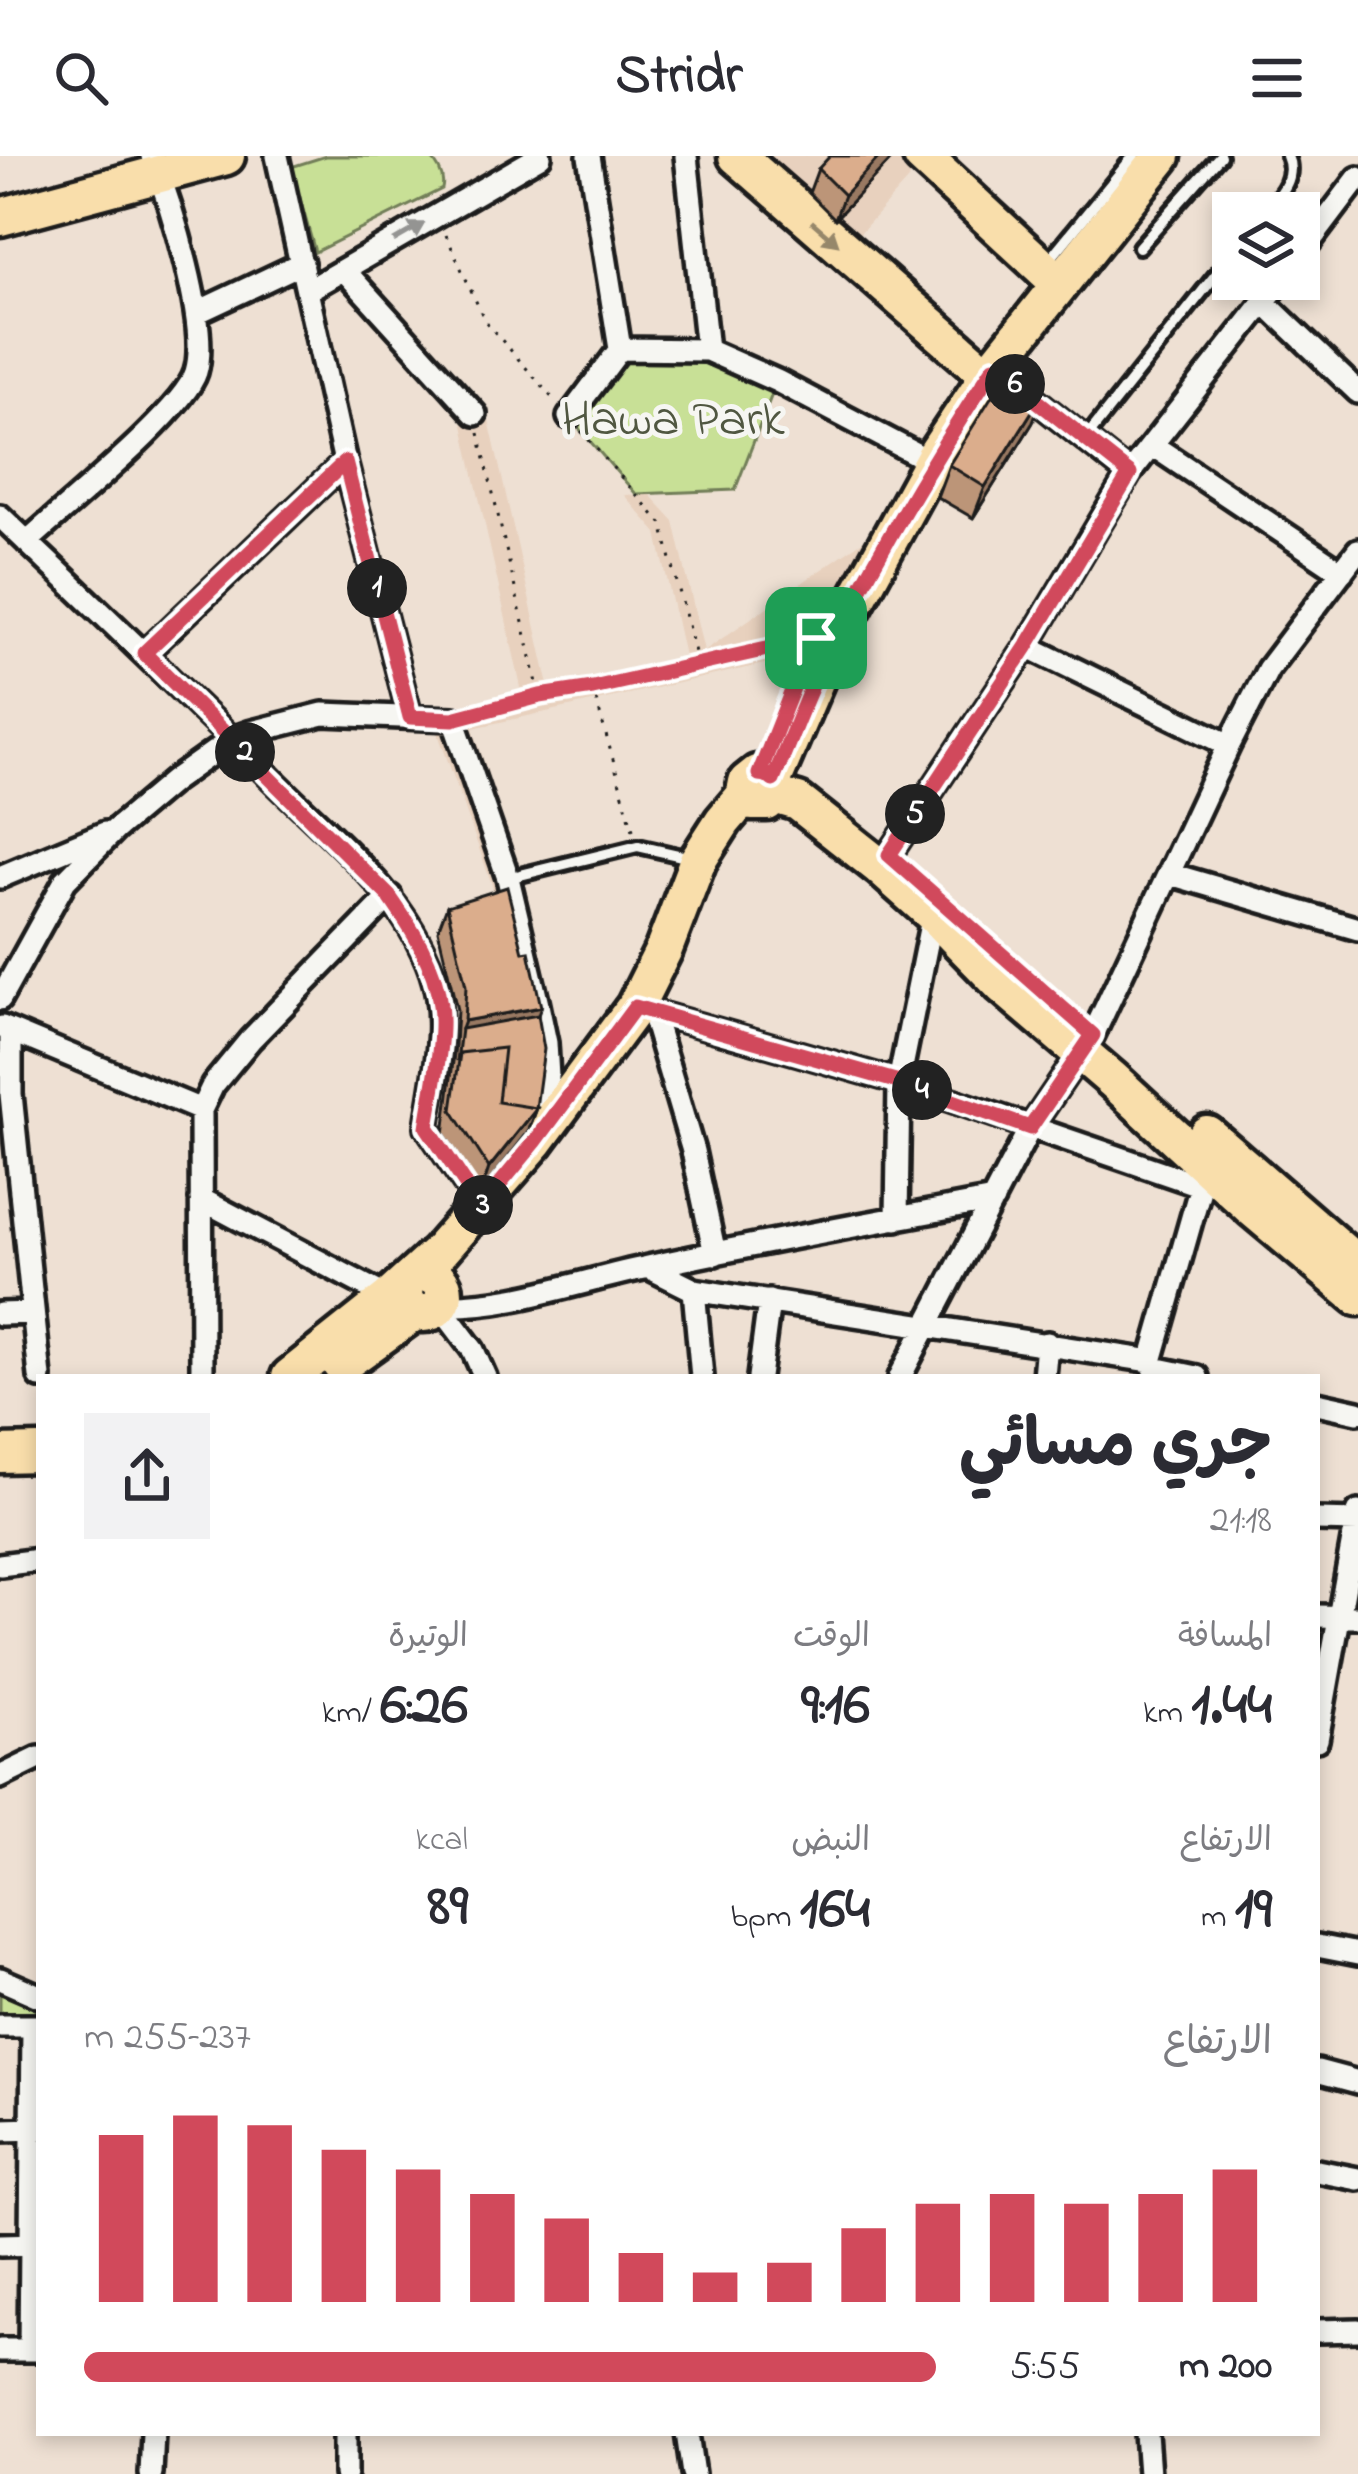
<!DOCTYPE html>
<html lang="ar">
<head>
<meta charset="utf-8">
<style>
	:root { --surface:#fff; --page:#f2f2f3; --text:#2b2b33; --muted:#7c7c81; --accent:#d1495b }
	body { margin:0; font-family:"Indie Flower","Playpen Sans Arabic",sans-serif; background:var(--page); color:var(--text); direction:rtl; height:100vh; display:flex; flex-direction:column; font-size:45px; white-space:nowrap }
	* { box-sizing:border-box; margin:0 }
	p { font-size:39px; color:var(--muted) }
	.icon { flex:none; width:66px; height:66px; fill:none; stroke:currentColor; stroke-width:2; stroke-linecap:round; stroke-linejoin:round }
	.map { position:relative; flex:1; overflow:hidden; direction:ltr }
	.side { position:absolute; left:36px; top:1218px; width:1284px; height:1062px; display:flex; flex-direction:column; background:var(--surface); border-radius:0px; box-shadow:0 6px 18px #0003; direction:rtl }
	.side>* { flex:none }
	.controls { position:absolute; left:1212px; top:36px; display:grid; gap:24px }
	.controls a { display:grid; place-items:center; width:108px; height:108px; border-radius:0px; background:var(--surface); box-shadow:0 6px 18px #0003; font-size:60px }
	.pin { position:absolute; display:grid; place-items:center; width:102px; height:102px; color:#fff; margin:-51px; border-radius:24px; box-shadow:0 6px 18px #0006 }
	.km { position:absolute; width:60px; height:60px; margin:-30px; border-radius:50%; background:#222; color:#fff; font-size:33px; line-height:60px; text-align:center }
	.round { display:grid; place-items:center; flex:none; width:126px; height:126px; border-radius:0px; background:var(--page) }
	.overview { display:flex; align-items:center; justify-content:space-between; height:204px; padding:0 48px }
	h1 { font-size:66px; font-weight:700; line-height:90px }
	.stats { display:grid; grid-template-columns:repeat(3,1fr); gap:18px; height:204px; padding:12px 48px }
	.stats div { display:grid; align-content:center }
	.stats b { font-size:60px; font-weight:700 }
	.stats small { font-size:33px; font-weight:400 }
	.stats p { font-size:33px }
	.chart { height:336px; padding:24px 48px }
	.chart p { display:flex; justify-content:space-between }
	.chart svg { width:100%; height:216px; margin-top:12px; stroke:var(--accent); stroke-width:6 }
	ul { padding:0 48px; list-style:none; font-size:39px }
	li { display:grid; grid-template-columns:192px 144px 1fr; align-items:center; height:90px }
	li i { height:30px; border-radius:15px; background:var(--accent) }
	header { display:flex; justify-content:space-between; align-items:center; height:156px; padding:0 48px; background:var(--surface); font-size:54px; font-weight:700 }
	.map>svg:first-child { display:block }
	.built { fill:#e8d1be }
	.green { fill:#c8e096; stroke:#727e59; stroke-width:3 }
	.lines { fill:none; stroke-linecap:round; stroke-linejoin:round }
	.service-casing { stroke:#1c1c1c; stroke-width:20 }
	.minor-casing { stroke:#1c1c1c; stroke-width:30 }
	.primary-casing { stroke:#1c1c1c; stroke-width:45 }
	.path { stroke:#1c1c1c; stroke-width:3; stroke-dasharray:3 9; stroke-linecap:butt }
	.service { stroke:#f6f6f2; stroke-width:10 }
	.minor { stroke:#f6f6f2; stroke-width:21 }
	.primary { stroke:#f9deab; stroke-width:36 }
	.wall { fill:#bc9578; stroke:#1c1c1c; stroke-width:3 }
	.shaded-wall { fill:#997962; stroke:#1c1c1c; stroke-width:3 }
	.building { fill:#dbad8c; stroke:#1c1c1c; stroke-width:3 }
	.oneway { fill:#949492 }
	.oneway2 { fill:#96876b }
	.route-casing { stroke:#fff; stroke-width:24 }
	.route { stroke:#d1495b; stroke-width:15 }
	.labels { text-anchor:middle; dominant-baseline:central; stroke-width:10; stroke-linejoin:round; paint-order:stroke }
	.park-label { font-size:51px; fill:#505741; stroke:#f6f6f2 }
</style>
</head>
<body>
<header><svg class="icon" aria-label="menu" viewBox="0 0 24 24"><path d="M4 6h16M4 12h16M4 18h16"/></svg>Stridr<svg class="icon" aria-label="search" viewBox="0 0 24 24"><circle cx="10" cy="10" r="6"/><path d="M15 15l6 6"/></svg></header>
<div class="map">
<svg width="1358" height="2318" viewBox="0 0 1358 2318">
	<rect width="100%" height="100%" fill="#eee0d3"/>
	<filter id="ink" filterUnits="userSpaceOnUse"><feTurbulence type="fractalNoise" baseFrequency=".00833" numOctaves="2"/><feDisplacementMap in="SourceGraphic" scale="24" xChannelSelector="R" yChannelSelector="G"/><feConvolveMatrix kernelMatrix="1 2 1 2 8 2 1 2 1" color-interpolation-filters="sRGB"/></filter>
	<g filter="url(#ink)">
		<path class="built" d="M758 0H899L916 15 852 86Z
			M487 255 549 530 684 500 657 377 624 339 649 338 674 365 704 495 871 379 806 499 473 572 521 719 545 813 515 821 491 726 436 572 399 570 340 338 365 332 421 550 450 552 522 536 461 260Z"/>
		<path class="green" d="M326 0H429C438 9 445 20 442 33L315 96 291 11Z
			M620 193 707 194 777 225 735 334 636 338 569 261Z
			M0 1832 39 1851V1857H0Z"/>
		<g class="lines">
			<g class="service-casing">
				<path id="service" d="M1265 57C1279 40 1297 23 1287 0
					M1139 91 1220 0
					M1045 109 1134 0
					M1085 283 1233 97
					M508 722 638 690 691 702"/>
			</g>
			<g class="minor-casing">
				<path id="minor" d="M277 0 345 306 410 561
					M589 0 620 193
					M686 0 707 194
					M1299 100 1358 22
					M344 114 475 258
					M308 134 540 0
					M1264 146 1358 236
					M198 156 302 107
					M1018 230 1129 318
					M569 261 620 193 707 194 777 225 916 298
					M1152 289 1342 416
					M0 360C93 449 186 537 277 628 335 685 405 739 432 817 449 866 434 921 427 971L481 1051
					M27 386C62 353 184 255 196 216 210 170 170 46 152 0
					M1027 490 1229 589
					M144 498 345 306
					M889 699 1027 490 1129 318 1282 123
					M1170 718 1358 773
					M0 721 105 677
					M0 843 65 725 116 673 173 625 232 583 252 576 323 558 453 563 508 722 538 849 546 887 548 921 540 968
					M635 851 899 926 1199 1029
					M652 856 693 995 715 1098
					M2 871 201 954
					M11 875V938L40 1221
					M201 1043 389 1142
					M897 1063 899 926 933 758
					M648 1111 694 1134 1151 1205
					M694 1134 702 1221
					M439 1149C510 1152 579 1125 648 1111 762 1086 878 1066 993 1044
					M439 1149 473 1194 485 1221
					M0 1158 33 1157
					M202 1221 201 954 213 929 250 884 390 740
					M759 1221 769 1145
					M900 1221 1030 972 1093 879 1229 589 1268 513 1358 394
					M1044 1221 1047 1187
					M1197 1221 1154 1212 1151 1205 1205 1016
					M1317 1247 1358 1256
					M1317 1364 1358 1365
					M0 1409 39 1404
					M1317 1460 1358 1461
					M1317 1584 1358 1356
					M0 1621 39 1602
					M1317 1790 1358 1798
					M0 1823 39 1840
					M0 1870H39
					M1317 1915 1358 1926
					M0 1974 39 1973
					M1317 2015 1358 2023
					M0 2089 39 2088
					M1317 2175 1358 2174
					M0 2194H39
					M30 2194 33 1870
					M687 2277 693 2318
					M1146 2277 1149 2318
					M151 2318 153 2277
					M345 2318V2277"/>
			</g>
			<g class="primary-casing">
				<path id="primary" d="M737 0 972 205
					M922 0 1059 127
					M0 61 226 0
					M773 624 826 500 938 295 994 211 1162 0
					M774 639V626L767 619 757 618 747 626 745 636 752 646H767L774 639 798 646 880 711 933 758 1002 829 1113 924 1252 1052 1358 1141
					M1207 978 1358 1109
					M404 1137a20 20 0 1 1 40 0a20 20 0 1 1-40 0Z
					M341 1209 416 1155
					M290 1221 389 1142 438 1097 535 986 635 851 664 793 698 704 723 665 746 638
					M0 1298 39 1297"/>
			</g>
			<path class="path" d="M446 79 485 165 555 245
				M581 275 662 368 698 508
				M479 277 540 540
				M593 533 633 674
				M472 558C581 530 692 509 802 485"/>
			<use href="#service" class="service"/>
			<use href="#minor" class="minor"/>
			<use href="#primary" class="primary"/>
		</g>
		<path class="wall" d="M889 6 835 63 809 37 818 13Z
			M1032 268 973 362 937 341 949 309Z
			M447 750 538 859 536 952H537L528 976 481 1036 444 978 455 889 457 854 438 774Z"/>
		<path class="shaded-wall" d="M880 0H891L889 6 835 63 844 39Z
			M1044 236 1032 268 973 362 985 331Z
			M541 851 532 875 461 873 464 865Z
			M537 952 528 976 481 1036 489 1012Z"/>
		<path class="building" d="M830 0H880L844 39 818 13Z
			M1008 214 1044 236 985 331 949 309Z
			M507 731 523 796 529 795 541 851 464 865 466 830 447 750Z
			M538 859 544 893 536 952 498 946 504 892 460 897 457 905 461 873Z
			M504 892 498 946 537 952 489 1012 452 954 460 897Z"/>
		<defs><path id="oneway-solid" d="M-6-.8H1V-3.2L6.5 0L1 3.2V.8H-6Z" transform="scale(3)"/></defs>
		<use class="oneway" href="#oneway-solid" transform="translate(409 76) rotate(-30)"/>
		<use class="oneway2" href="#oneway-solid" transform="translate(825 77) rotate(41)"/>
	</g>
	<g class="lines" filter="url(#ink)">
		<g class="route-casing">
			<path id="route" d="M994 211 1130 318 1027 490 889 699 1093 879 1030 972 899 926 635 851 535 986 481 1051 427 971C432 937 445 882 440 849 435 808 412 773 389 740L144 497 345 306 410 561 453 563 540 540 593 532 816 482 806 499 759 618 767 619 773 624C791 582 807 538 827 497 877 398 933 303 994 211Z"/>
		</g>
		<use href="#route" class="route"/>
	</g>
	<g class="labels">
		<g class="park-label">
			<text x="673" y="265">Hawa Park</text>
		</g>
	</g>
</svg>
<div class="controls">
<a><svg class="icon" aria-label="layers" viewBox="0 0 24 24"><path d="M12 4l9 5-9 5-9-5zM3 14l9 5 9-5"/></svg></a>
</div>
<div class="pin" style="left:816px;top:482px;background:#1e9e55"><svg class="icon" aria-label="arrive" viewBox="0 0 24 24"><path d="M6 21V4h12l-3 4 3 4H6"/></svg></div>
<b class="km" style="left:377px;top:432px">1</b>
<b class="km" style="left:245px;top:596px">2</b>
<b class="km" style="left:483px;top:1049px">3</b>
<b class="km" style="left:922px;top:934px">4</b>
<b class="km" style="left:915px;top:658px">5</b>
<b class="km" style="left:1015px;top:228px">6</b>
<section class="side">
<div class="overview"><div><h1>جري مسائي</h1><p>21:18</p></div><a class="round"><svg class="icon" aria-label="share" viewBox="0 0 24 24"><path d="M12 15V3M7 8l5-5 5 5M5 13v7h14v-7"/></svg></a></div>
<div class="stats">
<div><p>المسافة</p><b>1.44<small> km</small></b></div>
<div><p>الوقت</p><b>9:16</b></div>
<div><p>الوتيرة</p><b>6:26<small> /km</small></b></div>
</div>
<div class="stats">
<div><p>الارتفاع</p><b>19<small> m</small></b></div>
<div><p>النبض</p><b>164<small> bpm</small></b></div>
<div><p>kcal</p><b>89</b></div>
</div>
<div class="chart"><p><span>الارتفاع</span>237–255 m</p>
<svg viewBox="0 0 160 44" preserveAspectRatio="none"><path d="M5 44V10M15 44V6M25 44V8M35 44V13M45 44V17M55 44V22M65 44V27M75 44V34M85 44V38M95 44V36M105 44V29M115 44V24M125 44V22M135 44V24M145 44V22M155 44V17"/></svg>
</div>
<ul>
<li><b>200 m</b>5:55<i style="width:100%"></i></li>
</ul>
</section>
</div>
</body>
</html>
